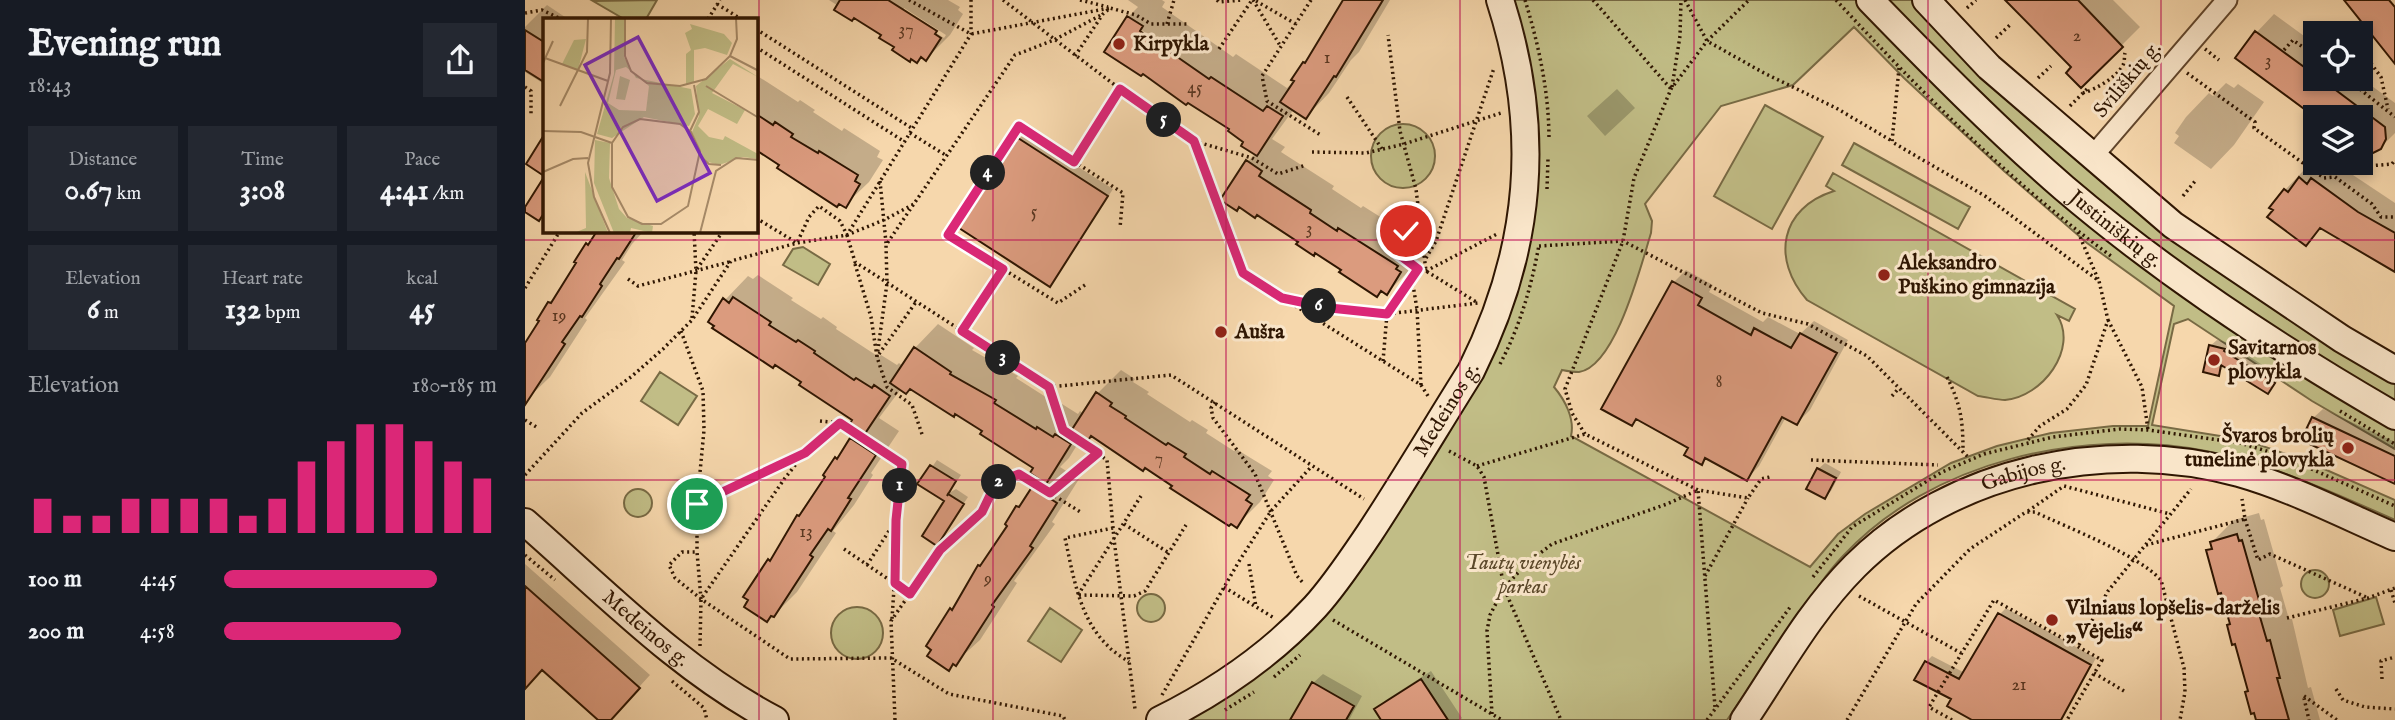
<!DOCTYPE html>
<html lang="en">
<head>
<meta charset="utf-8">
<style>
	:root { --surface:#171b24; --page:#242831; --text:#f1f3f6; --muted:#9ea1a6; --accent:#db2777 }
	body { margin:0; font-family:"IM FELL English",serif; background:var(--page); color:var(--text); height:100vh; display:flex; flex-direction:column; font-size:26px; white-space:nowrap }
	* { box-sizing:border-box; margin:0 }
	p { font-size:23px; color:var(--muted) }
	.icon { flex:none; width:38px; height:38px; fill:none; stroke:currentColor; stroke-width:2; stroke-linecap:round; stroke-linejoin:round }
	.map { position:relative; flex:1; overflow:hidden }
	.details { display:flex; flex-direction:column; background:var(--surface); width:525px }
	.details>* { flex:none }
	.fabs { position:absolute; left:1778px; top:21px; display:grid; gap:14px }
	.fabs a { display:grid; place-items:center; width:70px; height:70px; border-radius:0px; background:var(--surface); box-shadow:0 4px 10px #0003; font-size:35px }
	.pin { position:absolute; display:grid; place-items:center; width:60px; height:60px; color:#fff; margin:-30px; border:4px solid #fff; border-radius:50%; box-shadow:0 2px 7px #0007 }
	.km { position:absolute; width:35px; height:35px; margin:-18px; border-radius:50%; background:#222; color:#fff; font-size:19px; line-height:35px; text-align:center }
	.round { display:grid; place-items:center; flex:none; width:74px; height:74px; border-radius:0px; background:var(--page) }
	.overview { display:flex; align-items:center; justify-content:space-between; height:119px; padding:0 28px }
	h1 { font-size:38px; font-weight:800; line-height:52px }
	.stats { display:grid; grid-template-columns:repeat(3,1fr); gap:10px; height:119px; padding:7px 28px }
	.stats div { display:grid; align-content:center; border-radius:0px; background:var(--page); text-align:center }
	.stats b { font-size:30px; font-weight:800 }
	.stats small { font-size:19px; font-weight:400 }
	.stats p { font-size:19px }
	.chart { height:196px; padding:14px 28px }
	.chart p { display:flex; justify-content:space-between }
	.chart svg { width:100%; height:126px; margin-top:7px; stroke:var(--accent); stroke-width:6 }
	ul { padding:0 28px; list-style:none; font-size:23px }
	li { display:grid; grid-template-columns:112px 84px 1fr; align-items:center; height:52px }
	li i { height:18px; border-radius:9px; background:var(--accent) }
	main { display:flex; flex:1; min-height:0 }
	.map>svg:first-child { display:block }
	.green { fill:#c1bd86; stroke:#786a44; stroke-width:2; fill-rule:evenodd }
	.shadow { fill:#0003; fill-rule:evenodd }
	.building { fill:#db9b7e; stroke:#2f1602; stroke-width:2 }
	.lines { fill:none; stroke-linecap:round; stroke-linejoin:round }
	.street-casing { stroke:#61462c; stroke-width:23 }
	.secondary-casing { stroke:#2f1602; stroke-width:30 }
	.path { stroke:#2f1602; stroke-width:3.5; stroke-dasharray:2 3.5; stroke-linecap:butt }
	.street { stroke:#f9e5c9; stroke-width:19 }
	.secondary { stroke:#f9e5c9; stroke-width:26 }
	.route-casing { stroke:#fff; stroke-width:14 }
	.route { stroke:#db2777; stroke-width:9 }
	.grid { fill:none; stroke:#c2185b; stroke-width:2; stroke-opacity:0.55 }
	.poi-dot { fill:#8f2418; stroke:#f9e5c9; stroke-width:2.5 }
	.labels { text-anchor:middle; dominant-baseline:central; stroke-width:6; stroke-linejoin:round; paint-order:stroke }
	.number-label { font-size:18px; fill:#5a3721 }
	.poi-label { font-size:21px; font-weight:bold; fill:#2f1602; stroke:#f9e5c9; text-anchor:start }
	.street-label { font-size:21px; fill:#2f1602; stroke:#f9e5c9 }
	.park-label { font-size:21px; font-style:italic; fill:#5b482a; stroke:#f9e5c9 }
	.inset-road { fill:none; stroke:#a68a68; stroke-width:2 }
	.view { fill:#7b2cbf; fill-opacity:0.15; stroke:#7b2cbf; stroke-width:3.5 }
	.inset-edge { fill:none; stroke:#2f1602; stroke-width:3.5 }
</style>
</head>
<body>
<main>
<section class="details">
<div class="overview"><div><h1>Evening run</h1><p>18:43</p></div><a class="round"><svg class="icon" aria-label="share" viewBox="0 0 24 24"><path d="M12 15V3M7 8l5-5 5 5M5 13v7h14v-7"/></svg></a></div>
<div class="stats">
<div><p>Distance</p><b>0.67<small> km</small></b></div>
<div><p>Time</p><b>3:08</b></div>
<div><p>Pace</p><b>4:41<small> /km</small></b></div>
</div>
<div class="stats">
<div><p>Elevation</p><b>6<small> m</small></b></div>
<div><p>Heart rate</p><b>132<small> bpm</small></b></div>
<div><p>kcal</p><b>45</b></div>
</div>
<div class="chart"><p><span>Elevation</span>180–185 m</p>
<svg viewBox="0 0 160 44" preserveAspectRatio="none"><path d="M5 44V32M15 44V38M25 44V38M35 44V32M45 44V32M55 44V32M65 44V32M75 44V38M85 44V32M95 44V19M105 44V12M115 44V6M125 44V6M135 44V12M145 44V19M155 44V25"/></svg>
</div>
<ul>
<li><b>100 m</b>4:45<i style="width:78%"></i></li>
<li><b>200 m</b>4:58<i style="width:65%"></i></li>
</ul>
</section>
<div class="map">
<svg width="1870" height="720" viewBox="0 0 1870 720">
	<rect width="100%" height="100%" fill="#f6d7ac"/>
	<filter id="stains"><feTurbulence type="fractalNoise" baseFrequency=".00286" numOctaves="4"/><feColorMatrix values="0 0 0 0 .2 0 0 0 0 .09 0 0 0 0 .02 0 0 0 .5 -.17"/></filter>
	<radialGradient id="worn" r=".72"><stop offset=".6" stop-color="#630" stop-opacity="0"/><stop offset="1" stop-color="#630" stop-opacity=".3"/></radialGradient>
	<path class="green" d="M132 0 121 19H99L68 1Z
		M985 0H1332L1369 40 1470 138 1870 426V449L1787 401 1663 319 1649 324 1627 425 1720 440 1781 461 1870 500V520C1810 493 1746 464 1681 451 1557 427 1406 461 1318 556 1299 576 1284 600 1268 624 1246 656 1224 688 1202 720H651L761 648 991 289ZM1329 27 1379 78 1479 171 1562 243 1649 306 1623 426H1588L1526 433 1472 446 1426 463 1340 514 1313 534 1285 567 1046 436C1050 419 1040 400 1029 387L1037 370C1042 371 1049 372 1054 372 1091 366 1116 265 1126 233L1127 221 1120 204 1196 106 1268 85Z
		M1361 0H1388L1485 97 1870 380V405C1774 345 1676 285 1589 214 1508 149 1435 74 1361 0Z
		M1240 105 1298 137 1247 229 1189 196Z
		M846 156a32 32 0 1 1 64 0a32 32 0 1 1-64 0Z
		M1329 143 1445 207 1433 229 1317 165Z
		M1308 173 1550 309 1544 321 1532 315C1554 349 1517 397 1480 400 1472 400 1462 397 1453 396L1282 300C1246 259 1255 208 1309 191L1301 186Z
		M278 247 305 264 293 285 258 265 268 249Z
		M135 372 172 396 153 425 116 401Z
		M99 503a14 14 0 1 1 28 0a14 14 0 1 1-28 0Z
		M1776 584a14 14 0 1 1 28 0a14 14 0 1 1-28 0Z
		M612 608a14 14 0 1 1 28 0a14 14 0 1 1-28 0Z
		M1851 597 1859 624 1815 636 1808 610Z
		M306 633a26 26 0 1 1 52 0a26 26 0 1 1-52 0Z
		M525 608 557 630 536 662 503 641Z"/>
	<path class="shadow" d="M304 0H423L435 7 433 10 438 14 425 35 401 59 371 47 358 35ZM379 8 421 35 419 38 379 12Z
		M603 0H637L640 2 637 7 708 57 711 54 762 88 767 83 769 85 779 63 787 55 821 0H865L834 52 826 60 804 93 781 117 769 109 747 139 760 147 756 152 809 186 807 189 836 208 838 206 895 242 893 244 899 248 885 270 862 293 714 206 722 162 731 153 721 141 706 129 647 91 581 51 603 17 613 7ZM609 25 644 49 642 52 607 28Z
		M1483 0H1588L1615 27 1556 86 1549 67Z
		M22 5 43 19H19V84L0 72V27Z
		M1749 14 1790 44V79L1836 78 1870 103V133L1855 148 1841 153 1836 149V117H1793L1712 58 1732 32Z
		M231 75 273 102 275 100 290 110 288 112 317 131 319 128 355 151 352 157 358 160 344 182 320 205 231 148Z
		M1701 83 1709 88 1713 84 1739 102 1709 145 1686 169 1649 143 1654 136 1650 133 1661 117 1684 93 1688 96Z
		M1092 89 1110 108 1080 136 1062 116Z
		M500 133 588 189 531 278 494 139Z
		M1791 163 1802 165 1810 163 1870 203V270L1797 227 1781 244 1760 190 1779 170 1782 172Z
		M74 231H119L107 244 97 260 100 262 60 318 62 320 25 377 0 401V343L7 336 24 303 35 292 62 245Z
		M1161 270 1188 285 1184 292 1238 322 1243 317 1275 334 1289 321 1323 340 1285 410 1272 423 1261 417 1234 466 1222 479 1182 457 1176 463 1165 447 1112 418 1107 424 1148 283Z
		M233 275 268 298 266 300 296 319 298 317 312 327 311 329 354 357 356 355 372 365 374 363 378 366 390 348 413 324 449 348 447 350 493 376 491 378 535 406 537 404 553 414 555 411 559 414 573 393 596 370 610 379 608 382 624 392 622 394 665 422 667 420 683 430 681 433 709 451 711 449 747 471 743 476 749 480 735 502 711 526 567 435 557 437 544 458 535 467 554 479 527 522 530 524 489 581 492 583 455 640 424 668 417 624 434 602 455 566 463 557 484 525 493 507 517 479 511 468 459 431 385 387 376 389 354 418 374 431 346 473 348 475 329 505 308 531 311 533 272 592 249 615 244 560 252 553 274 516 283 506 303 476 311 458 335 431 329 419 278 382 200 300 223 276 228 279Z
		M1692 340 1705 343 1755 377 1749 386 1743 392 1700 365 1693 374 1685 346Z
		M1798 409 1870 442V482L1788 418Z
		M412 460 436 475 424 493 431 489 443 497 412 544 421 500 395 484Z
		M1300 463 1316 472 1306 491 1300 497 1293 469Z
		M1734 513 1736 520 1739 519 1758 586 1755 588 1764 619H1767L1783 688 1786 687 1795 720H1733L1706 623 1683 551 1688 546 1687 542 1709 520Z
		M0 564 125 675 84 720H75L18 668 0 688Z
		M1481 608 1571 658 1537 720H1451L1428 698 1401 662 1407 656 1440 673 1474 615Z
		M906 671 937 718 935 720H858L851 710 861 700Z
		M798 674 837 696 824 720H767L788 683Z"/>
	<path class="building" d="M315 0H363L412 31 410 34 416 38 401 61 396 57 392 63 386 59 385 62 367 50 369 47 354 38 356 35 329 18 327 21 309 10Z
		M818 0H858L811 77 809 76 781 119 755 102 769 81 766 80 778 62 780 63Z
		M1480 0H1553L1598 47 1556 88 1541 73 1546 67Z
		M1819 0H1864L1870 7V64Z
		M602 16 618 26 615 31 684 79 686 77 738 111 742 106 758 116 732 156 716 146 718 142 703 131 704 129 663 103 661 105 618 74 616 76 579 52Z
		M0 30 19 42V82L0 70Z
		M1730 31 1790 75V79H1796L1860 127 1861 139 1856 149 1846 154 1836 155V117H1790L1710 58Z
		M231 114 248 125 250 122 268 134 266 137 293 153 294 151 333 175 330 181 335 184 321 208 314 204 312 207 252 168 254 165 231 150Z
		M19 135V176L1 164Z
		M493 138 583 196 525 287 434 228Z
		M721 160 737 171 734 176 786 210 785 213 812 231 813 228 873 266 871 269 876 272 862 295 856 291 852 297 814 272 816 270 790 253 789 256 771 244 773 242 732 215 730 218 714 207 712 211 695 200Z
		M19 177V213L14 221 0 212V207Z
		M1774 177 1782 184 1786 178 1833 212 1870 233V272L1795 228 1781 246 1742 217 1748 210 1744 208 1759 189 1763 192Z
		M72 231H112L94 259 92 258 75 284 77 286 57 317 55 316 37 342 40 344 0 405V343L14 321 12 320 23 302 26 303 51 263 49 262 61 243 63 245Z
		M1147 281 1177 298 1173 305 1226 335 1229 328 1266 348 1275 333 1312 353 1272 425 1257 417 1222 481 1180 458 1177 465 1159 455 1163 448 1111 419 1107 426 1076 409Z
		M208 297 246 322 244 325 271 342 273 340 290 351 289 353 329 380 331 378 347 388 349 385 365 396 339 435 324 425 327 420 274 385 276 382 250 365 248 368 187 328 189 326 183 322 198 298 204 303Z
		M1684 345 1700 349 1699 351 1750 383 1743 394 1696 365 1694 376 1678 372Z
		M389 347 426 372 425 374 471 400 469 403 511 429 512 427 528 437 530 434 546 444 521 484 505 473 508 468 455 434 457 431 430 414 429 417 385 389 381 394 365 383Z
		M571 392 587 403 585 406 601 416 600 418 641 445 643 443 661 454 659 457 685 474 687 471 725 495 721 500 727 504 712 528 706 524 704 526 645 488 647 486 620 468 618 471 566 436 562 442 546 431Z
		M1787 417 1870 456V484L1776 440Z
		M325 438 351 455 323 498 326 499 306 531 303 529 285 555 288 557 249 617 246 616 242 622 219 607 223 600 218 597 243 559 245 561 272 515 274 516 300 477 298 475 310 457 312 459Z
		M405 465 431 481 422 496 423 494 439 504 412 546 397 536 419 501 392 484Z
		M1292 468 1311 478 1300 499 1281 489Z
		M507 487 532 503 505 546 508 548 467 605 469 607 431 666 428 664 424 671 402 656 406 650 401 646 425 608 427 610 453 565 455 566 482 526 480 524 491 506 494 507Z
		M1712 534 1714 541 1717 540 1734 600 1736 610H1733L1742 641 1745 640 1755 678H1752L1764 720H1731L1729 713 1726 714 1720 692 1723 691 1710 644 1707 645 1702 625 1705 624 1696 593 1693 594 1681 550 1687 549 1685 542Z
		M0 586 115 688 86 720H73L17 670 0 689Z
		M1473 613 1566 665 1536 720H1447L1422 706 1426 699 1389 680 1400 661 1434 679Z
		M896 679 923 720H856L849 709Z
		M787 682 829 706 821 720H765Z"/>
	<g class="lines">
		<g class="street-casing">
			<path id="street" d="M1567 157 1702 0"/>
		</g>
		<g class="secondary-casing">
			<g id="secondary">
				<path id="s1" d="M1345 0C1408 65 1471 129 1539 188 1641 275 1754 349 1870 416"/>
				<path d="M1401 0 1464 67 1648 225 1817 339 1870 370"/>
				<path id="s2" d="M0 522C80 592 156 671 250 720"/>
				<path id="s3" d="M635 720C693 691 746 655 790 607 810 585 827 559 844 534 879 481 912 425 946 371 1007 249 1017 130 975 0"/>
				<path id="s4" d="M1219 720C1254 668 1285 611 1330 566 1427 469 1583 437 1714 473 1767 488 1819 515 1870 537"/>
			</g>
		</g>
		<path class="path" d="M384 0 446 34 585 8
			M478 0 595 89 669 141 718 273 896 385 903 396
			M555 0 583 7
			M692 0 694 2 717 0
			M728 0 756 47
			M786 0 737 76 742 101 797 136
			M1000 0C1014 46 1024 92 1024 140
			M1068 0 1146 89
			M1160 0 1182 41 1239 73 1311 108 1367 141
			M1311 0C1395 91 1485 182 1586 256
			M731 1 771 24
			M192 4 216 19
			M1442 8 1451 0
			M0 13 17 10 36 19
			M183 19 195 0
			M642 24 649 0
			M231 29 388 129
			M1812 33 1817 25 1823 33
			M1471 38 1486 24
			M231 47 380 142
			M694 49 727 0
			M1680 49 1694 60
			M1759 50 1768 40 1790 56
			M1836 50 1856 77 1863 109
			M550 56 578 14 585 8 611 15 626 24H663
			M1374 68 1367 142 1460 196 1574 281 1583 320 1561 385 1542 409 1515 426 1501 442
			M1662 73 1730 122 1729 128 1799 178 1810 177 1847 204 1856 217H1870
			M1513 78 1526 66
			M1822 79 1870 117
			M0 87 6 91V116
			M1147 87 1155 36 1156 0
			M1558 93C1571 89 1591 78 1598 65 1600 61 1599 57 1600 53
			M822 97 857 149
			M1545 106 1564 87
			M385 133 422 156
			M669 141 727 158 753 174 781 165
			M787 152 841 153 879 144 976 113
			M1836 161 1843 166 1867 164 1870 160
			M549 162 595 89
			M355 181 361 243
			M1022 189 1023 159
			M1658 196 1671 180
			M231 218 272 243 284 217 294 206 315 221 322 235 446 34V0
			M1553 232 1573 279
			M322 235 330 262 524 387 646 375 839 499
			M1014 246 1098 241 1237 313 1283 324 1342 356 1445 459
			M901 258 911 241 969 68
			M330 264 346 317 352 357 362 387 387 405 398 437
			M172 269 198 231
			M893 269 868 250 894 211
			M103 279 113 286 204 262
			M887 279 892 309 896 385
			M560 285 533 303 423 235 494 126 598 193 595 228
			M0 288 35 231
			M760 298 805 308 862 314 953 303 901 271 891 189 875 131 863 35
			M167 318 171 271 169 231
			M1583 320 1617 387 1623 430
			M156 331 178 391 179 430 172 504V552
			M437 331 478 269
			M354 354 391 302
			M352 357 362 283 361 245 490 55 529 40 578 14
			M858 361 862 314 893 269 901 271 972 234
			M975 364C995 326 1006 288 1014 245
			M1422 377C1436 405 1438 421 1438 452
			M524 387 538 430 582 460 589 539 610 709
			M1367 396 1374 388
			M690 402 686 408 688 418 730 474 772 576 779 584
			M1815 411 1870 444
			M0 420 13 428
			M295 421 315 423 377 464 367 619
			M1060 434 1047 413 1040 389 1098 241 1109 178 1146 89 1182 41 1224 0
			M924 451 952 466 959 477 979 588 1036 720
			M1286 460 1413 465
			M952 466 1060 434 1173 490 1223 498 1236 479 1245 477
			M0 475 57 413 106 377 138 349 167 320 206 261 272 243 322 235 359 220 389 204
			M525 493 557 513
			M172 504 278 454
			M1503 511 1539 486 1645 514
			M1720 519 1733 560 1745 554 1843 598
			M599 524 644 553
			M588 528 540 538C548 574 554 618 582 645 588 652 597 657 604 662
			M1621 545 1720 519 1717 499
			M319 549 385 594
			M0 555 30 580
			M724 564 731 607
			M342 565 371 520
			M1180 576 1223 498
			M1288 577 1327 527 1417 472 1459 454 1528 437 1595 429 1623 430 1715 443 1755 455 1870 506
			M699 587 749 618
			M1866 590 1870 603
			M553 595 616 496
			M554 595 609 596 620 591 661 525
			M1334 596 1436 653
			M176 599 172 552H157L144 565 150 578 176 599 265 659 366 658 424 694 538 716 540 720
			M1762 618 1843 598 1870 588
			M808 620 977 720
			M1554 645 1583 591 1666 489
			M175 646 176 599 260 478 280 453 315 423
			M1569 673 1599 691
			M749 677 775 655
			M1857 679 1856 661 1870 657
			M147 681 179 708 182 720
			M1811 689 1818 700 1840 707 1870 709
			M637 695 713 563 746 511 786 467
			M1779 696 1812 720
			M1779 698 1784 720
			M700 710 729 692
			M967 714 962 631 965 615 979 588 1001 564 1027 544 1142 504 1173 490 1190 707
			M370 720 366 621 415 550 457 512 471 483 494 474 525 493 573 453
			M1182 720 1266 606
			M1322 720 1391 604 1445 549 1501 512H1510C1543 528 1612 554 1636 580L1659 668 1660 692 1655 720
			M1427 720 1404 707 1469 600 1577 660 1542 720"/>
		<use href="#street" class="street"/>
		<use href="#secondary" class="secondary"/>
	</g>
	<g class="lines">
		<g class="route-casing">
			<path id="route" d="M172 504 280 453 315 423 377 464 371 520 370 583 385 594 415 550 457 512 471 483 494 474 525 493 573 453 538 430 524 387 437 331 478 269 423 235 494 126 549 162 595 89 669 141 718 273 757 298 805 308 862 314 893 269 868 250 881 231"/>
		</g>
		<use href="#route" class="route"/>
	</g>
	<path class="grid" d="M234 0V720M468 0V720M701 0V720M935 0V720M1169 0V720M1403 0V720M1636 0V720M0 240H1870M0 480H1870"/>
	<g class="poi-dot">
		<circle cx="594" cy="44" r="7"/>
		<circle cx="1359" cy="275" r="7"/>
		<circle cx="696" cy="332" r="7"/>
		<circle cx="1689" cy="360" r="7"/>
		<circle cx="1823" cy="448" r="7"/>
		<circle cx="1527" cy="620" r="7"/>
	</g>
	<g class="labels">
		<g class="number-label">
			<text x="381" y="30">37</text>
			<text x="1552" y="36">2</text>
			<text x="802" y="58">1</text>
			<text x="1743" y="61">3</text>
			<text x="670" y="88">45</text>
			<text x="509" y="212">5</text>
			<text x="784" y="229">3</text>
			<text x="34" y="316">19</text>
			<text x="1194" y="382">8</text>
			<text x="634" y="459">7</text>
			<text x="281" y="532">13</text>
			<text x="463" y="579">9</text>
			<text x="1494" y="685">21</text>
		</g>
		<g class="poi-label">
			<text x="608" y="44">Kirpykla</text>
			<text x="1373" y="263">Aleksandro<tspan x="1373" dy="24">Puškino gimnazija</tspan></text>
			<text x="710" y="332">Aušra</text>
			<text x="1703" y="348">Savitarnos<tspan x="1703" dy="24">plovykla</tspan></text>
			<text x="1809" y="436" text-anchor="end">Švaros brolių<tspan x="1809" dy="24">tunelinė plovykla</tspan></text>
			<text x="1541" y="608">Vilniaus lopšelis-darželis<tspan x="1541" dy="24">„Vėjelis“</tspan></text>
		</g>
		<g class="street-label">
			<text transform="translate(1603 80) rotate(-50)">Sviliškių g.</text>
			<text stroke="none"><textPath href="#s1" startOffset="336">Justiniškių g.</textPath></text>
			<text stroke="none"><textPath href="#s3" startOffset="430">Medeinos g.</textPath></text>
			<text stroke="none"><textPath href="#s4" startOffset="385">Gabijos g.</textPath></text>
			<text stroke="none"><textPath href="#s2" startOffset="161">Medeinos g.</textPath></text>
		</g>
		<g class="park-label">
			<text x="998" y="563">Tautų vienybės<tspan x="998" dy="24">parkas</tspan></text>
		</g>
	</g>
	<g transform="translate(18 18)">
		<rect width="215" height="215" fill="#f6d7ac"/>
		<path d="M72 0H81V39L93 60 148 71 152 96 146 108 101 99 69 120 54 116 71 56ZM83 49 106 68 103 93 76 92 65 85 73 52ZM147 6 181 16 189 25 184 37 162 30 151 32V64L143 66V36L148 32 142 15 149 11ZM43 21 35 52 19 46 31 22ZM187 41 215 59 190 46 169 75 202 92 194 106 165 91 155 108 166 119 180 122 182 118 215 136V141L200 139 176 147 162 143 149 114 156 98 153 68ZM77 58 87 62 82 82 73 81ZM52 122 67 125 66 160 76 191 84 200 110 208 109 215 88 210 87 215H71L51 165ZM42 154 65 215H0H31L43 210Z" fill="#c1bd86" fill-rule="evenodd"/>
		<path class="inset-road" d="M82 0V38L88 53 104 65 137 68 163 61 187 38 194 21 193 0M187 38 216 53M2 40 65 63M0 45 10 23M163 68 216 100M17 88 44 34 45 0M97 101 137 106 148 114 157 133 145 188 118 206H99L85 199 69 169V125L80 109ZM0 113 38 114 69 125M147 113 156 94 151 67M158 139 166 146 178 147M0 154 30 141 45 140M67 215 51 179 45 145 67 55 68 0M157 215 173 153 193 140 216 142"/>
		<path class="view" d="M95 19 167 155 114 183 42 47Z"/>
		<rect width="215" height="215" class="inset-edge"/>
	</g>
	<rect width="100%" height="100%" filter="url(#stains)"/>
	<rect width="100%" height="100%" fill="url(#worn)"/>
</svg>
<div class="fabs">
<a><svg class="icon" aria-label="locate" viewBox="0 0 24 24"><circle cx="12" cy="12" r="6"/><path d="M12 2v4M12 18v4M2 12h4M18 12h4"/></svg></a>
<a><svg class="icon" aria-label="layers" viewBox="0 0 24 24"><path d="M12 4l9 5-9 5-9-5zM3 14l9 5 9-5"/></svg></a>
</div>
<div class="pin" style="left:172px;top:504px;background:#1e9e55"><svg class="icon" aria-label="arrive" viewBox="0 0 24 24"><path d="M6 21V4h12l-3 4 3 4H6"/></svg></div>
<div class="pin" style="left:881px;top:231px;background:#d93025"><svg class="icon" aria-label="check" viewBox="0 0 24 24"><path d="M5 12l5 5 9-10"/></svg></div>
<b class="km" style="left:375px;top:486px">1</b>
<b class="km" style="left:474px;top:482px">2</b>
<b class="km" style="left:478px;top:358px">3</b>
<b class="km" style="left:463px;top:173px">4</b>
<b class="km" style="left:639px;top:120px">5</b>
<b class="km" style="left:794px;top:306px">6</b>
</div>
</main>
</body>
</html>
